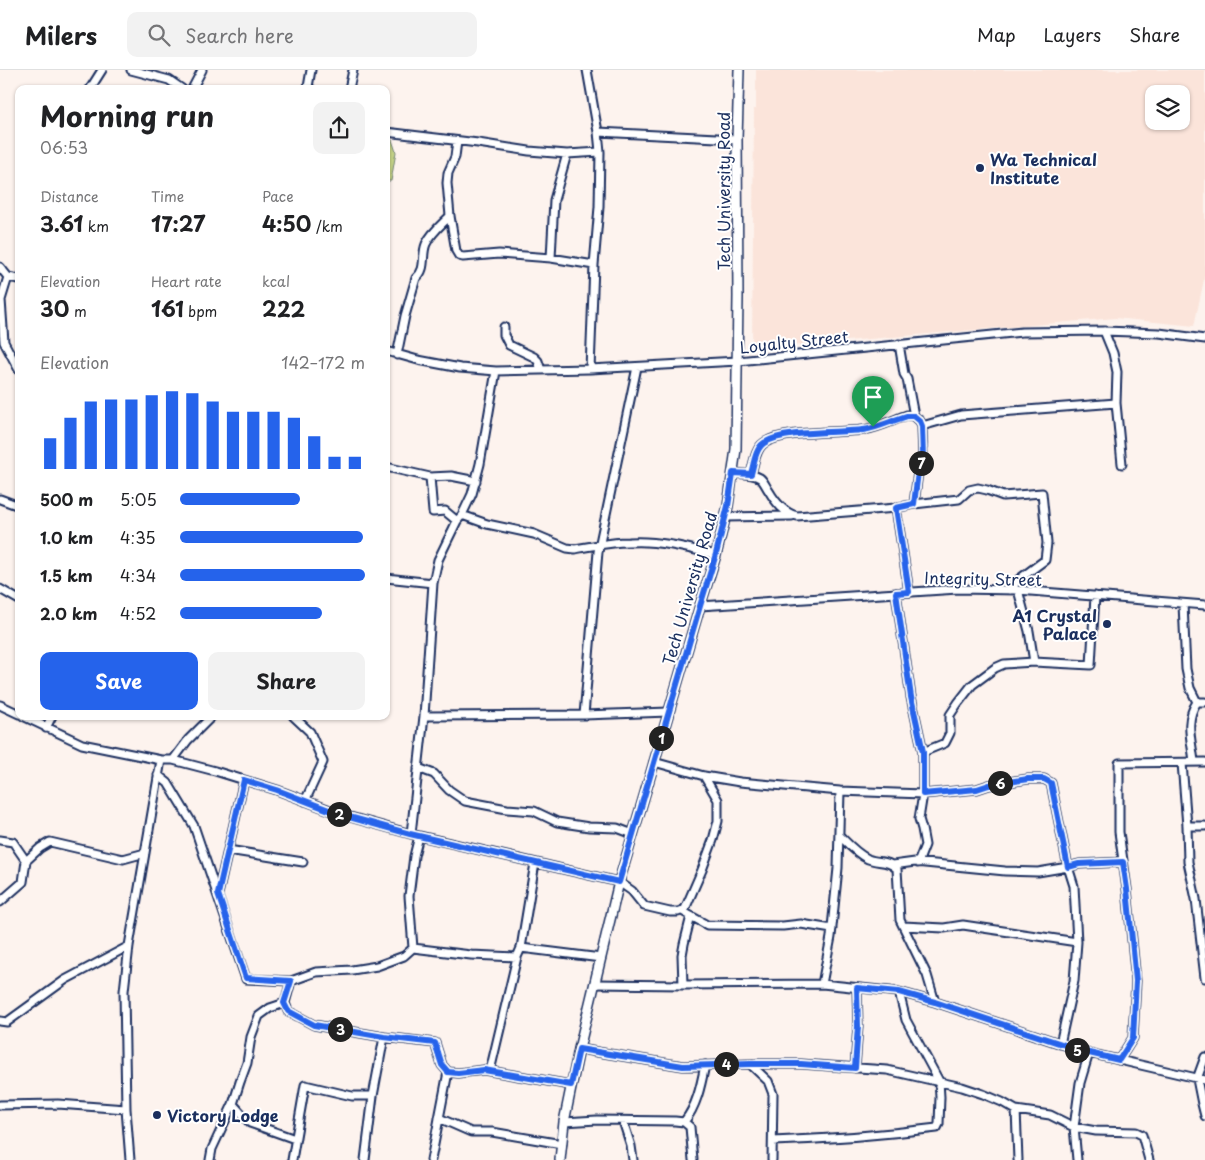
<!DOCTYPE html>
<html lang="en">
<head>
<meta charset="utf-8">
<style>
	:root { --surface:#fff; --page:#f2f2f2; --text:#202124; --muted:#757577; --line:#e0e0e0; --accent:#2563eb }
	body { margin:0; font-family:"Playpen Sans",sans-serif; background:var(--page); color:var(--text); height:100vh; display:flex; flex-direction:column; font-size:19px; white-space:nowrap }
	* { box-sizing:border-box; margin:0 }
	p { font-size:16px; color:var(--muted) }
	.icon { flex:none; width:28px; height:28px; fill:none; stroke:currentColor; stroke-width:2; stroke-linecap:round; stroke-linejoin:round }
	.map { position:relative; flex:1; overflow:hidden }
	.panel { position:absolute; left:15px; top:15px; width:375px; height:635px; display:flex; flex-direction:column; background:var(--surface); border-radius:10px; box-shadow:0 1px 4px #0004 }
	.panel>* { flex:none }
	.tools { position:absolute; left:1145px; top:15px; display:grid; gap:10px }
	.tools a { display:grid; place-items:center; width:45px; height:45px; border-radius:10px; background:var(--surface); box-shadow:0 1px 4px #0004; font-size:25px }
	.pin { position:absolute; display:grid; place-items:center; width:42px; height:42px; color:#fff; margin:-51px -21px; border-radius:50% 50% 50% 0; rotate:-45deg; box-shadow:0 0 5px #0007 }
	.pin .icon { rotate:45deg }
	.km { position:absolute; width:25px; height:25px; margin:-12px; border-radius:50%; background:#222; color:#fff; font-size:14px; line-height:25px; text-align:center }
	.round { display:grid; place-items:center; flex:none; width:52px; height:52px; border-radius:10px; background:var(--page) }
	.overview { display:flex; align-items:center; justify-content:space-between; height:85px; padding:0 25px }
	h1 { font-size:28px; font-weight:700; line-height:38px }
	.stats { display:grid; grid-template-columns:repeat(3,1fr); gap:8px; height:85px; padding:5px 25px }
	.stats div { display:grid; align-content:center }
	.stats b { font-size:21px; font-weight:700 }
	.stats small { font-size:14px; font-weight:400 }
	.stats p { font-size:14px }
	.chart { height:140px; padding:10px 25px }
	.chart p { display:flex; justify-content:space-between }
	.chart svg { width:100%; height:90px; margin-top:5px; stroke:var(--accent); stroke-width:6 }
	.primary-button { display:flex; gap:10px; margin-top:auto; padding:10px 25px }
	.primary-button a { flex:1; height:58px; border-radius:10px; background:var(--accent); color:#fff; font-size:20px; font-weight:700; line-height:58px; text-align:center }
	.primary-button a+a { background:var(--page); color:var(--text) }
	ul { padding:0 25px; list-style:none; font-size:16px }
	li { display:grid; grid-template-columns:80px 60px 1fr; align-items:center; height:38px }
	li i { height:12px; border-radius:6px; background:var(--accent) }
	header { display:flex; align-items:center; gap:30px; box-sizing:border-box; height:70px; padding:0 25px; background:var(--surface); border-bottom:1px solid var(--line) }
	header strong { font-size:24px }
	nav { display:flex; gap:28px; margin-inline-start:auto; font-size:18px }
	.search { width:350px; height:45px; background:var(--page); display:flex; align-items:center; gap:12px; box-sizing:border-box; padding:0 18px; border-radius:10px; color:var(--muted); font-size:19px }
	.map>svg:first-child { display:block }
	.built { fill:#fbe4da; fill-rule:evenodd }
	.green { fill:#c8d689; stroke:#728274 }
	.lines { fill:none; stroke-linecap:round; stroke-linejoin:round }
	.minor-casing { stroke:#1b2f5e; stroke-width:11 }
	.tertiary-casing { stroke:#1b2f5e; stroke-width:12 }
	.minor { stroke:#fff; stroke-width:7 }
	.tertiary { stroke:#fff; stroke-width:9 }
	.route-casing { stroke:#fff; stroke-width:10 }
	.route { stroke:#2563eb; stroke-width:6 }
	.poi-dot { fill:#1b2f5e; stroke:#fff; stroke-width:2 }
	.labels { text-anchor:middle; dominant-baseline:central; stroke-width:4; stroke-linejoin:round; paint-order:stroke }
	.poi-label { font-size:16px; font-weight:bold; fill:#1b2f5e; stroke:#fff; text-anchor:start }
	.street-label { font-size:16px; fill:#1b2f5e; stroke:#fff }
</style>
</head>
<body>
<header>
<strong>Milers</strong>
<div class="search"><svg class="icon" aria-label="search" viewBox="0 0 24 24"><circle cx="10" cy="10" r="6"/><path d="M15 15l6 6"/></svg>Search here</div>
<nav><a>Map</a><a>Layers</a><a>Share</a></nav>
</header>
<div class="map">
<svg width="1205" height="1090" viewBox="0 0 1205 1090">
	<rect width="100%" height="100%" fill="#fdf3ee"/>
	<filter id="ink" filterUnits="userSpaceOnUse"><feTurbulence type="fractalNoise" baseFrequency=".02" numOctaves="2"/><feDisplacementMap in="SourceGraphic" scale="10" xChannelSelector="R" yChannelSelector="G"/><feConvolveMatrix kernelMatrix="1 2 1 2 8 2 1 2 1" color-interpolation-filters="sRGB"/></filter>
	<g filter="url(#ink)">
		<path class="built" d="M756 0H1205V205L1194 256 1115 248 752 279 754 39H756ZM1154 24H1181V51H1154Z"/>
		<path class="green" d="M386 70H392L396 82 391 111H386Z"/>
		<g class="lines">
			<g class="minor-casing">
				<path id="minor" d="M131 0 169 10 182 19
					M311 0 308 17 311 19
					M587 0 598 62 600 82 599 137 594 195 590 299
					M90 19 102 0
					M192 19 202 0
					M349 19 353 0
					M386 62 478 73 529 81 567 84 600 82
					M598 62 737 69
					M457 71 455 87 448 103 447 113 450 146 456 181 459 186 463 187 499 184 551 188 594 195
					M551 188 554 130 567 84
					M0 197 8 207 1 230 4 272 19 300
					M8 207 19 209
					M504 257V265L509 275 534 287 538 291 541 300
					M1104 261 1113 283 1117 302 1116 333 1122 394
					M899 274 904 304 907 309 914 346
					M386 281 418 290 460 298 496 301 590 299 738 291 1022 262 1104 261 1159 263 1205 269
					M397 285 405 246 416 208C427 199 421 186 426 174 431 163 442 154 450 146
					M922 356 961 345 1116 333
					M386 397 430 407 451 406 476 411
					M733 403C742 404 752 403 760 408 764 411 766 417 769 421 776 433 784 443 797 446L896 438 914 434 959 429 969 420 978 418 987 420 1003 426 1042 423 1047 473 1045 490 1018 510 1010 520
					M751 404C754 394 755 379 764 373 783 360 838 363 863 360 878 358 893 350 907 345L914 346 920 351 922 356 923 388 918 402 914 434
					M430 407 433 442 445 441 457 451
					M0 429 19 436
					M896 438 909 522
					M462 445 487 454 534 464 567 478 575 479C592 476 611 472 629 472 658 470 688 478 716 485
					M726 447 792 446
					M386 508 433 513
					M0 519 19 530
					M1018 520 1029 561 1034 592
					M896 523 911 627 923 682V724L919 749 922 759 925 775 918 793
					M1183 534 1186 599 1190 618 1197 632
					M700 536 958 519 1018 520 1205 535
					M0 635 19 644
					M584 645 598 482 637 297
					M23 646 82 674 161 690H173L215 701 277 720 343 745 411 764 619 812 632 821 644 836 670 842H678L685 839 702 800 713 770 718 751V730L704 706
					M293 646 310 662 323 692 305 731
					M424 646 584 645 669 642
					M46 658 52 646
					M923 682 945 673 950 663V645L958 633 972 615 995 598 1004 594 1034 592 1091 595 1095 526
					M173 690 188 670 212 646
					M654 692 704 706 740 712 840 721 923 724 977 719 989 715 1028 709H1044L1051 713 1068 797 1038 802 1005 801 915 792 893 795
					M1194 692C1192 671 1184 651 1197 632H1205
					M1182 693 1187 756 1188 792 1196 829 1205 908
					M418 698 434 704 449 720 465 731 507 739 534 741 557 752 589 757 617 758 633 764
					M158 705 168 713 194 756 246 909 291 911 316 902 352 900 377 896 404 886 413 878 471 885 517 887 521 878 535 793
					M1187 756H1205
					M411 764 424 646 433 513 438 490 457 451 462 445 472 424 480 394 496 301
					M839 765C847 773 857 784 868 789 878 793 889 790 897 799L900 850 927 905 935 932
					M0 770 13 772 26 791 23 812 0 832
					M228 780 303 792
					M26 791 40 778 50 772 123 789 145 783
					M218 824 244 710
					M682 841 707 855 783 856 801 854 832 859
					M903 856 944 858 963 855 1077 872
					M413 878 409 826 414 786 419 766
					M521 878 601 888
					M291 911 285 933 270 938 259 946 251 967 247 993 240 1012 233 1034 250 1053 295 1069
					M595 914 683 915 822 914 899 922 935 932 1089 983 1205 1010
					M822 914 831 867 838 798 840 721
					M683 915 682 885 684 874 691 846
					M285 933 288 941 314 955 384 967 435 973 442 995 448 1002 458 1003 484 1000 571 1015
					M0 951 7 952 65 910 129 876
					M1060 974 1074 911 1077 872 1074 816 1068 797 1079 794 1123 792
					M579 979 683 996 750 994 768 1011 773 1024 772 1090
					M1205 987 1197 1009 1202 1034 1205 1046
					M1119 990 1133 968 1136 911 1127 819 1119 762V693L1205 692
					M750 994H801L887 1000 962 1017 983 1024 1002 1032 1016 1040 1050 1045 1074 1057 1096 1061 1136 1062 1142 1065 1149 1090
					M855 998 858 956 857 918
					M490 1001 517 887
					M0 1035 58 1034 126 1039
					M1016 1040 1018 1090
					M439 1048 471 1062H492L562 1074
					M623 1051 631 1076 633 1090
					M564 1052 597 1050 675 1051 684 1052 690 1057 693 1090
					M684 1052C697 1036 701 1015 705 995
					M773 1071C828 1069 882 1065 937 1058L939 1054 940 1027 939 1011 906 950 899 922
					M130 1090 126 1039 124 921 129 876 161 690
					M210 1090 212 1079 233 1034
					M292 1090 305 1015 352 1026H373
					M365 1090 373 1026 384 967
					M431 1090 448 1002
					M1077 1090 1074 1057 1080 1013 1089 983"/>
			</g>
			<g class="tertiary-casing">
				<path id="tertiary" d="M560 1090 564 1052 579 979 619 812 700 536 716 485 728 436 736 379 738 226 737 69 739 0"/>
			</g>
			<use href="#minor" class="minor"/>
			<use href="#tertiary" class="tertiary"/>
		</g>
	</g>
	<g class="lines" filter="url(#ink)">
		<g class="route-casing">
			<path id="route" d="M907 346H914L920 351 922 356 923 388 918 402 914 434 896 438 909 522 896 523 911 627 923 682V724L977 719 989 715 1028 709H1044L1051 713 1068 797 1079 794 1123 792 1127 819 1136 911 1133 968 1119 990 1089 983 935 932 899 922 857 918 858 956 855 998 801 994H750L683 996 579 979 571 1015 484 1000 458 1003 448 1002 442 995 435 973 384 967 314 955 288 941 284 933 291 911 246 908 218 824 244 710 277 720 342 745 410 764 619 812 700 536 716 484 728 436 733 403 751 404C754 394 755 379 764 373 783 360 838 363 863 360 878 358 893 350 907 346Z"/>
		</g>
		<use href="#route" class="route"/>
	</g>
	<g class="poi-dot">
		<circle cx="980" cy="98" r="5"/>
		<circle cx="1107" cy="554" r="5"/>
		<circle cx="157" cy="1045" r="5"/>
	</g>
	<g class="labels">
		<g class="poi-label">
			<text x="990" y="89">Wa Technical<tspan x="990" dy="18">Institute</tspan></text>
			<text x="1097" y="545" text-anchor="end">A1 Crystal<tspan x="1097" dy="18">Palace</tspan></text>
			<text x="167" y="1045">Victory Lodge</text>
		</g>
		<g class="street-label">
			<text transform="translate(723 121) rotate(-90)">Tech University Road</text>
			<text transform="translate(794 271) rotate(-6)">Loyalty Street</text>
			<text transform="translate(983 508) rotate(1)">Integrity Street</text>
			<text transform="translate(689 518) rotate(-74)">Tech University Road</text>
		</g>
	</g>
</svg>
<div class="tools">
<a><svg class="icon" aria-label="layers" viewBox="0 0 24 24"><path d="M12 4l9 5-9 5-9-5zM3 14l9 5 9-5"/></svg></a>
</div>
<div class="pin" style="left:873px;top:357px;background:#1e9e55"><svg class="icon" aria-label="arrive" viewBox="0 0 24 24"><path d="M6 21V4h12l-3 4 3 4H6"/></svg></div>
<b class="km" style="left:661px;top:668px">1</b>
<b class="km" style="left:339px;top:744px">2</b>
<b class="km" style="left:340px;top:959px">3</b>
<b class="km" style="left:726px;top:994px">4</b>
<b class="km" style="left:1077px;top:980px">5</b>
<b class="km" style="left:1000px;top:713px">6</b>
<b class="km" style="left:921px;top:393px">7</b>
<section class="panel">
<div class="overview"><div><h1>Morning run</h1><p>06:53</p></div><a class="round"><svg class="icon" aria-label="share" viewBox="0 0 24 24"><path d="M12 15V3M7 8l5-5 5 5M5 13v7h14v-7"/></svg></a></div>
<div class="stats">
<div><p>Distance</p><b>3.61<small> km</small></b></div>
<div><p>Time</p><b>17:27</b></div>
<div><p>Pace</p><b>4:50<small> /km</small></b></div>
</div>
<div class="stats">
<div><p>Elevation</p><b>30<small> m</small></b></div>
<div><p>Heart rate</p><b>161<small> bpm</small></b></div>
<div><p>kcal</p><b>222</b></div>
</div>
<div class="chart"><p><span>Elevation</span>142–172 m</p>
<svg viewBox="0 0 160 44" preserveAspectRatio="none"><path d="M5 44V29M15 44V19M25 44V11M35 44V10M45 44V10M55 44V8M65 44V6M75 44V7M85 44V11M95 44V16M105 44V16M115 44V16M125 44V19M135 44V28M145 44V38M155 44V38"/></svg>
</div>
<ul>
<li><b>500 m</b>5:05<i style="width:65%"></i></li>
<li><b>1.0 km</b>4:35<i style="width:99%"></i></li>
<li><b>1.5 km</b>4:34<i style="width:100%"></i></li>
<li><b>2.0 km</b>4:52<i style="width:77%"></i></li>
</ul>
<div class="primary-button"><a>Save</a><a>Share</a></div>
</section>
</div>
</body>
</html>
